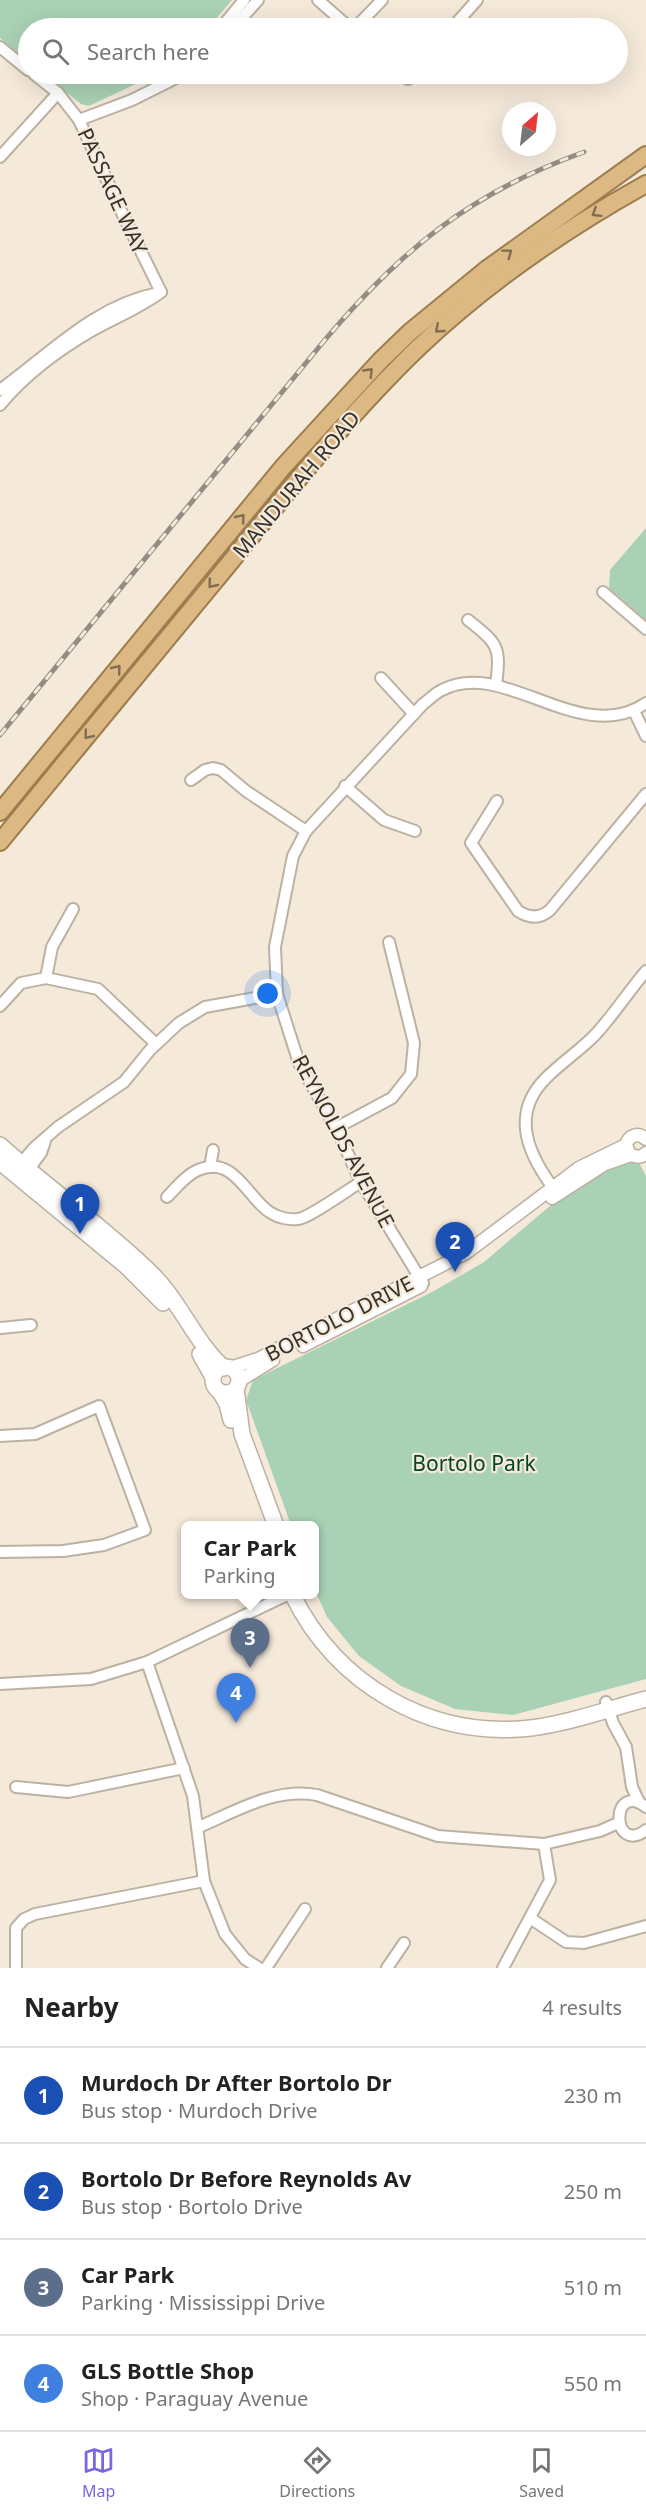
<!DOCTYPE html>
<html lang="en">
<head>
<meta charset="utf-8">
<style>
  :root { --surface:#fff; --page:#f6f6f6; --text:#222; --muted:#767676; --line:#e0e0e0; --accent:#7966e1 }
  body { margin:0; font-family:"Noto Sans",sans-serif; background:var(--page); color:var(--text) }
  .compass { position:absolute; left:502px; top:102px; width:54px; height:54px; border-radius:50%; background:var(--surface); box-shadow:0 6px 24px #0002; rotate:28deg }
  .you { position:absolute; left:268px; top:994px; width:21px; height:21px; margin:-15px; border:4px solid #fff; border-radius:50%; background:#1a73e8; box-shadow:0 0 0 9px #1a73e833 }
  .badge { display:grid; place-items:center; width:39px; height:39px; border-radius:50%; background:var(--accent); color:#fff; font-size:20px; font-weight:700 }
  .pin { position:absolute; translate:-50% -50px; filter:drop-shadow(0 2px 3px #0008) }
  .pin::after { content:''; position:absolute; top:32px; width:21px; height:18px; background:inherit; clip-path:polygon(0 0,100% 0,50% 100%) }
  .popup { position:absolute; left:181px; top:1521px; width:138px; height:78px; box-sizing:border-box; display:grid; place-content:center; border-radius:9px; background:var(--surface); filter:drop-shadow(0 2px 4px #0005); font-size:20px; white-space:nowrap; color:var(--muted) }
  .popup b { font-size:22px; color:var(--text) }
  .popup::after { content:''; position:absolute; left:50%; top:100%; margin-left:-12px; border:12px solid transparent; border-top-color:var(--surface) }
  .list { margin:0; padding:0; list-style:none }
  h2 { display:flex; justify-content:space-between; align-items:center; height:78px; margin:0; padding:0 24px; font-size:26px }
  h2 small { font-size:20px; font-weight:400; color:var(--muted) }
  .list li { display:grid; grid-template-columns:39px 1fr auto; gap:18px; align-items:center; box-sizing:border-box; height:96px; padding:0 24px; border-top:2px solid var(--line) }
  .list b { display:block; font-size:22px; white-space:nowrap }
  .list p { margin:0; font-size:20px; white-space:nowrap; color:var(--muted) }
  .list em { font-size:20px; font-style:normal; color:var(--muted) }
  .icon { flex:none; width:33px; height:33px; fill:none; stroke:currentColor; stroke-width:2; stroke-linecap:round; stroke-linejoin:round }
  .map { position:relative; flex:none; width:646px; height:1968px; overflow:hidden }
  .search { position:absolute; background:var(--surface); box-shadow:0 6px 24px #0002; left:18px; right:18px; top:18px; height:66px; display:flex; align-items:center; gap:15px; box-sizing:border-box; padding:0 21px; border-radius:33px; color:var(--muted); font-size:22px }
  .sheet { height:462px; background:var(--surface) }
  nav { display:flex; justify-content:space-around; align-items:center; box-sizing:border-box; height:84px; border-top:2px solid var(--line); background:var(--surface); font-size:16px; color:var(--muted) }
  nav a { display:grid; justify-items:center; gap:3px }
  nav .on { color:var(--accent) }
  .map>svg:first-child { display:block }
</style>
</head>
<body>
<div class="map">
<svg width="646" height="1968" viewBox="0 0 646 1968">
  <rect width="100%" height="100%" fill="#f5e9da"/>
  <g fill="#a9d1b5">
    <polygon points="0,0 232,0 208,28 28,28 28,62 0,38"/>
    <polygon points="43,74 157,74 89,106 81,104"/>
    <polygon points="646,528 646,620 609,588 610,570"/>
    <polygon points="635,1155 646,1176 646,1679 513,1715 455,1709 401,1686 359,1656 327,1617 315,1590 314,1526 291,1525 246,1400 253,1380 434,1291 484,1262 564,1194"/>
  </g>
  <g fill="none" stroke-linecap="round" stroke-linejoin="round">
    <defs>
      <g id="minor">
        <polyline points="318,0 350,28"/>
        <polyline points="221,28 244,0"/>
        <polyline points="233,28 258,0"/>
        <polyline points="355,28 382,0"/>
        <polyline points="452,28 477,0"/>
        <polyline points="0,47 28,70"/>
        <polyline points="34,74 58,93 79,120 123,215 161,292"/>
        <polyline points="401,74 408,79 413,74"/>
        <polyline points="79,120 132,100 184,74"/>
        <polyline points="0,157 58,93"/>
        <path d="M0,390C51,353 94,306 158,293"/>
        <path d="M0,405C25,375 60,349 93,330C116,317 140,308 161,292"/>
        <polyline points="603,592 646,629"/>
        <path d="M468,620C498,644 501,646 496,685"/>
        <polyline points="381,678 414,714"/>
        <polyline points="634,711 646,736"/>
        <polyline points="191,780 205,770 213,768 221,770 246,791 306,831"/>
        <polyline points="345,786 384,820 415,831"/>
        <path d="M497,801L471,843L518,911C529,918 540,919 550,910L646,794"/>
        <polyline points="46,978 52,947 73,909"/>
        <polyline points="0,1006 21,983 46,978 98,989 156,1044"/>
        <polyline points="336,1128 392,1098 411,1074 414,1043 389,942"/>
        <polyline points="210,1167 213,1150"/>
        <polyline points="17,1168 34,1148 58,1127 124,1082 150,1050 179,1023 205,1007 277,994"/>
        <polyline points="25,1174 41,1153 45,1141"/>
        <path d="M557,1193C530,1158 508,1116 546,1078C561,1063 579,1051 594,1036C613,1016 628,992 646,971"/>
        <path d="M167,1197C176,1188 186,1175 198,1170C235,1154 248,1200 271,1213C279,1218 290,1220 298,1219C309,1218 349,1189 361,1182"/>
        <path d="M423,1283L361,1182L336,1128L299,1063L277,994L275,947L293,856L306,831L423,704C429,700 435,693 442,690C503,657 581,748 646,703"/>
        <polyline points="0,1328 31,1325"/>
        <polyline points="0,1436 35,1434 99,1406 145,1530 104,1545 63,1551 0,1552"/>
        <polyline points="147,1662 193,1796 204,1881 225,1934 245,1959 259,1968"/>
        <polyline points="0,1684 91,1679 147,1662 289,1594"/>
        <polyline points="606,1702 613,1723 626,1747 632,1787 639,1802"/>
        <polyline points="16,1787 68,1792 184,1768"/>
        <path d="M646,1807C610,1780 611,1856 646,1830"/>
        <path d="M199,1827C236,1811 276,1787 317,1795L438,1836L544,1844L600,1831L618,1823"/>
        <polyline points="530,1918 566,1942 584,1943 646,1926"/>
        <polyline points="16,1968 16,1928 24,1919 35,1914 204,1881"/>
        <polyline points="266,1968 305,1909"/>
        <polyline points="387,1968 404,1943"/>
        <polyline points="503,1968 550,1880 544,1844"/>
      </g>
      <g id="tertiary">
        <path d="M646,1139C638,1132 629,1135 626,1145L629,1153C635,1158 641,1158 646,1153"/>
        <polyline points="552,1198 605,1164 631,1155"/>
        <polyline points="303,1346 421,1286"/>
        <polyline points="230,1368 258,1359 466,1253 579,1168 626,1145"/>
        <polyline points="239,1381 273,1360"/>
      </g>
      <g id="secondary">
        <path d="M0,1145C49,1189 104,1227 151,1273C180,1301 194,1341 224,1368"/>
        <polyline points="0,1162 126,1266 163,1303"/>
        <polyline points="200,1354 213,1377"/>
        <circle cx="226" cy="1380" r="13"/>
        <polyline points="236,1389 242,1434 276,1526"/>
        <polyline points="220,1392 227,1404 231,1420"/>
        <path d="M292,1594C337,1685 429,1739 531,1728C570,1723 608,1709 646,1699"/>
      </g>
      <g id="trunk">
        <polyline points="0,812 283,467 380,361 410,332 487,269 646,155"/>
        <path d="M0,842C71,755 142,669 214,582C280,502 344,419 419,347C487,283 565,229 646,184"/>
      </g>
    </defs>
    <use href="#minor" stroke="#bcb1a2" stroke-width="14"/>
    <use href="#tertiary" stroke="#bcb1a2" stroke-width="15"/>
    <use href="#secondary" stroke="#bcb1a2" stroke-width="18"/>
    <use href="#trunk" stroke="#9c7d4f" stroke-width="20"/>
    <use href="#minor" stroke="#fff" stroke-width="10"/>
    <use href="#tertiary" stroke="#fff" stroke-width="12"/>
    <use href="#secondary" stroke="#fff" stroke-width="15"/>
    <use href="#trunk" stroke="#dcb882" stroke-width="16"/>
    <defs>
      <path id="rail" d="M0,735L324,341C401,250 470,193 584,152"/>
    </defs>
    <use href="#rail" stroke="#958d83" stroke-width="5"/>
    <use href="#rail" stroke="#f5e9da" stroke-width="3" stroke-dasharray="9" stroke-linecap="butt"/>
  </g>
  <defs><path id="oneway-chevron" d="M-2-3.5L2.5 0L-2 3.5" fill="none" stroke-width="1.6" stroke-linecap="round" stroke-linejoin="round" transform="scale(1.5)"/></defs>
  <g stroke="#806e52">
    <use href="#oneway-chevron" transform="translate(596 213) rotate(148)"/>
    <use href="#oneway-chevron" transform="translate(508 253) rotate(-37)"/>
    <use href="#oneway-chevron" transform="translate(439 329) rotate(139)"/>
    <use href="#oneway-chevron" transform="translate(369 372) rotate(-46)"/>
    <use href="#oneway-chevron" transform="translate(241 518) rotate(-51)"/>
    <use href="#oneway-chevron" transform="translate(212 584) rotate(129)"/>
    <use href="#oneway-chevron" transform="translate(117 669) rotate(-51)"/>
    <use href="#oneway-chevron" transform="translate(88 735) rotate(129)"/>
  </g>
  <g text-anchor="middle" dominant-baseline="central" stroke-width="4.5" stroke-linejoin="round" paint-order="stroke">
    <g font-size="21" fill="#35312b" stroke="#f5e9da">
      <text transform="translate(113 191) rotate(65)">PASSAGE WAY</text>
      <text transform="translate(296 484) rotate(-50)">MANDURAH ROAD</text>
      <text transform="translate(344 1141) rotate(62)">REYNOLDS AVENUE</text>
      <text transform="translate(339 1318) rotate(-27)">BORTOLO DRIVE</text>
    </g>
    <g font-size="21" fill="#034424" stroke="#f5e9da">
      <text x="474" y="1463">Bortolo Park</text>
    </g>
  </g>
</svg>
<svg class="compass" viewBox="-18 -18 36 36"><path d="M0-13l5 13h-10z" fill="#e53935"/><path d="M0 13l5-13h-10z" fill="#767676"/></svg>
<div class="you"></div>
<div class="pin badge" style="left:80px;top:1234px;background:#1a4fb4">1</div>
<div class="pin badge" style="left:455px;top:1272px;background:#1a4fb4">2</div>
<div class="pin badge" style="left:250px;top:1668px;background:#5c6f8a">3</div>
<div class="popup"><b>Car Park</b>Parking</div>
<div class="pin badge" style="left:236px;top:1723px;background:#3f7fe0">4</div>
<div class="search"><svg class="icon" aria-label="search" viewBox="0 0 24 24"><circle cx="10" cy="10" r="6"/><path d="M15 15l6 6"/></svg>Search here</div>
</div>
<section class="sheet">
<h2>Nearby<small>4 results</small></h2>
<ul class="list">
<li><span class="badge" style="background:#1a4fb4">1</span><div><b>Murdoch Dr After Bortolo Dr</b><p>Bus stop · Murdoch Drive</p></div><em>230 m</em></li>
<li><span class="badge" style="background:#1a4fb4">2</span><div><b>Bortolo Dr Before Reynolds Av</b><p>Bus stop · Bortolo Drive</p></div><em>250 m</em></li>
<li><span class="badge" style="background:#5c6f8a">3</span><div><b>Car Park</b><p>Parking · Mississippi Drive</p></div><em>510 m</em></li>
<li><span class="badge" style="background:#3f7fe0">4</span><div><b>GLS Bottle Shop</b><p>Shop · Paraguay Avenue</p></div><em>550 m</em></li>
</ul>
</section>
<nav>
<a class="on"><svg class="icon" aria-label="map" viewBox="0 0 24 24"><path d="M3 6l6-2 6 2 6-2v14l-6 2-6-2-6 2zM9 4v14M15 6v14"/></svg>Map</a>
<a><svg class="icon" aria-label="directions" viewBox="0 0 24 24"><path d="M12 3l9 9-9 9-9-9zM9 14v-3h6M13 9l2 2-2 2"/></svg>Directions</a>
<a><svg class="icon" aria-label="saved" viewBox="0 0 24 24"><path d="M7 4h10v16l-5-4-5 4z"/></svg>Saved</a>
</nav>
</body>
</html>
